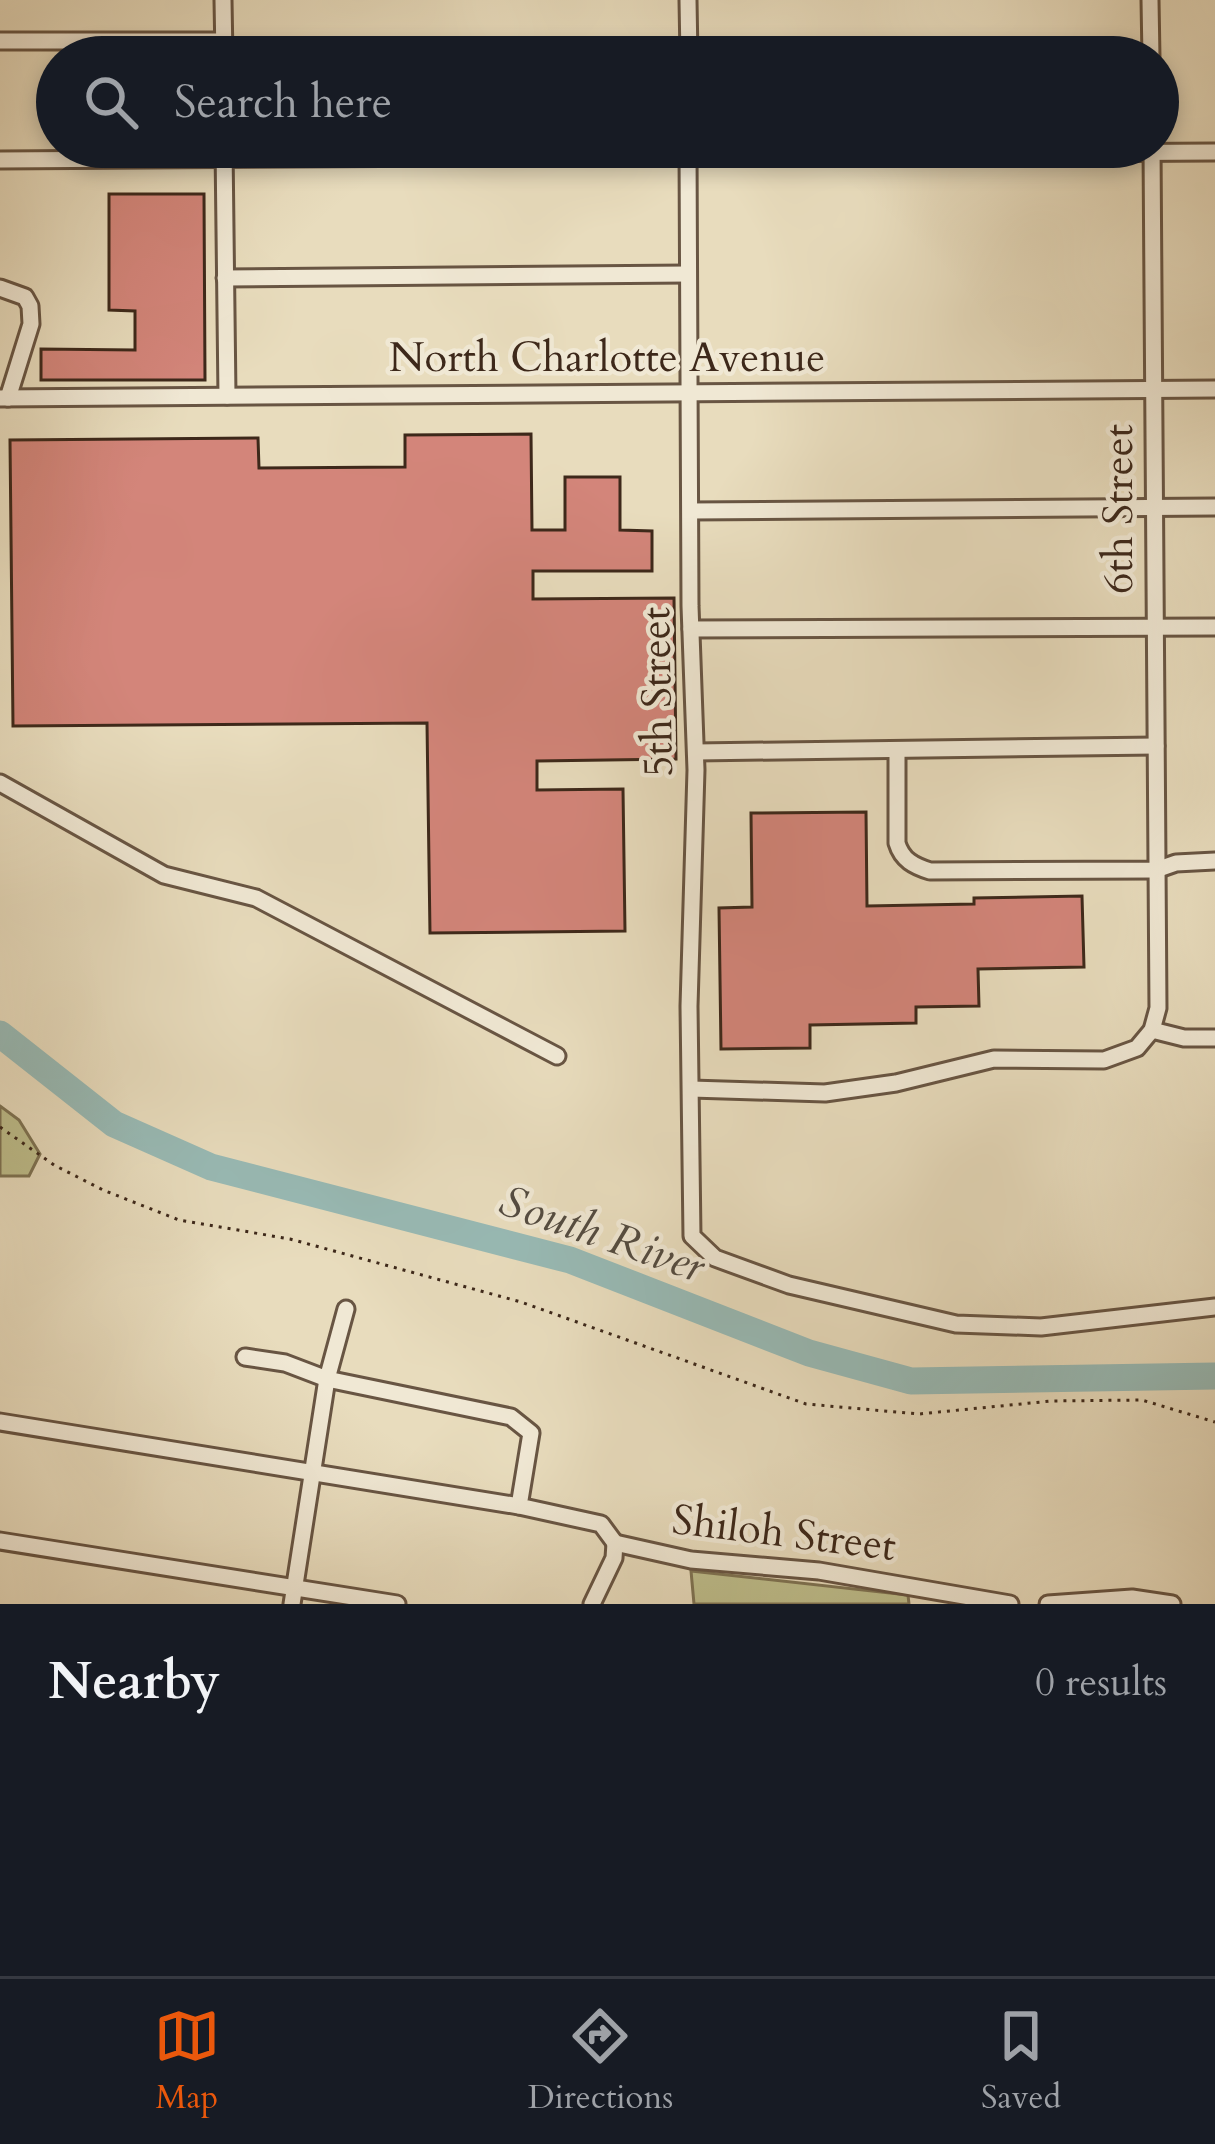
<!DOCTYPE html>
<html lang="en">
<head>
<meta charset="utf-8">
<style>
  :root { --surface:#171b24; --page:#20242c; --text:#f1f3f6; --muted:#9ea1a6; --line:#363941; --accent:#ea580c }
  body { margin:0; font-family:Cardo,serif; background:var(--page); color:var(--text) }
  .list { margin:0; padding:0; list-style:none }
  h2 { display:flex; justify-content:space-between; align-items:center; height:156px; margin:0; padding:0 48px; font-size:51px }
  h2 small { font-size:39px; font-weight:400; color:var(--muted) }
  .icon { flex:none; width:66px; height:66px; fill:none; stroke:currentColor; stroke-width:2; stroke-linecap:round; stroke-linejoin:round }
  .map { position:relative; flex:none; width:1215px; height:1604px; overflow:hidden }
  .search { position:absolute; background:var(--surface); box-shadow:0 6px 18px #0003; left:36px; right:36px; top:36px; height:132px; display:flex; align-items:center; gap:30px; box-sizing:border-box; padding:0 42px; border-radius:66px; color:var(--muted); font-size:45px }
  .sheet { height:372px; background:var(--surface) }
  nav { display:flex; justify-content:space-around; align-items:center; box-sizing:border-box; height:168px; border-top:3px solid var(--line); background:var(--surface); font-size:33px; color:var(--muted) }
  nav a { display:grid; justify-items:center; gap:6px }
  nav .on { color:var(--accent) }
  .map>svg:first-child { display:block }
</style>
</head>
<body>
<div class="map">
<svg width="1215" height="1604" viewBox="0 0 1215 1604">
  <rect width="100%" height="100%" fill="#e8dcbd"/>
  <filter id="stains"><feTurbulence type="fractalNoise" baseFrequency=".00167" numOctaves="4"/><feColorMatrix values="0 0 0 0 .2 0 0 0 0 .09 0 0 0 0 .02 0 0 0 .5 -.17"/></filter>
  <radialGradient id="worn" r=".72"><stop offset=".6" stop-color="#630" stop-opacity="0"/><stop offset="1" stop-color="#630" stop-opacity=".3"/></radialGradient>
  <g fill="#bebe8c" stroke="#7e7353" stroke-width="3">
    <polygon points="0,1106 19,1120 40,1154 29,1176 0,1176"/>
    <polygon points="691,1571 908,1595 909,1604 694,1604"/>
  </g>
  <g fill="none" stroke-linecap="round" stroke-linejoin="round">
    <polyline stroke="#98bab5" stroke-width="27" points="0,1034 114,1124 211,1167 570,1260 809,1353 911,1381 1215,1376"/>
  </g>
  <g fill="#d3857a" stroke="#3d281a" stroke-width="3">
    <polygon points="109,194 204,194 205,380 41,380 41,349 135,350 135,311 109,310"/>
    <polygon points="531,434 532,530 565,530 565,477 620,477 620,530 652,531 652,571 533,571 533,599 674,598 676,759 537,761 537,790 623,789 625,931 430,933 427,723 13,726 10,440 258,438 259,468 405,467 405,435"/>
    <polygon points="866,812 867,906 974,904 974,898 1082,896 1084,967 978,969 979,1006 916,1007 916,1023 810,1025 810,1048 721,1049 719,908 752,907 751,813"/>
  </g>
  <g fill="none" stroke-linecap="round" stroke-linejoin="round">
    <defs>
      <g id="minor">
        <polyline points="223,0 224,57"/>
        <polyline points="688,0 689,57"/>
        <polyline points="1150,0 1151,57"/>
        <polyline points="0,41 224,41"/>
        <polyline points="224,147 227,396"/>
        <polyline points="688,147 690,606 696,770 689,1006 692,1236 715,1258 789,1285 956,1324 1041,1327 1215,1307"/>
        <polyline points="0,160 1215,152"/>
        <polyline points="225,278 688,274"/>
        <polyline points="0,288 25,297 30,306 31,324 8,398"/>
        <polyline points="0,398 1215,389"/>
        <polyline points="691,511 1215,507"/>
        <polyline points="691,629 1215,627"/>
        <path d="M897,751V843C902,860 914,866 930,871L1156,870L1176,863L1215,861"/>
        <polyline points="696,752 1156,746"/>
        <polyline points="0,783 164,875 256,898 557,1056"/>
        <polyline points="1152,1030 1184,1038 1215,1038"/>
        <polyline points="691,1089 825,1093 896,1083 994,1059 1104,1060 1137,1048 1152,1030 1158,1008 1152,147"/>
        <polyline points="245,1357 285,1363 327,1379 511,1417 531,1433 519,1506 601,1524 615,1543"/>
        <polyline points="0,1422 519,1506"/>
        <polyline points="0,1541 397,1604"/>
        <polyline points="615,1543 691,1560 819,1571 1010,1604"/>
        <polyline points="292,1604 327,1379 346,1309"/>
        <polyline points="592,1604 614,1558 615,1543"/>
        <polyline points="1048,1604 1132,1598 1172,1604"/>
      </g>
    </defs>
    <use href="#minor" stroke="#685543" stroke-width="21"/>
    <polyline stroke="#3d281a" stroke-width="3" stroke-dasharray="3 6" stroke-linecap="butt" points="0,1127 54,1165 103,1190 179,1220 290,1239 521,1302 806,1404 919,1414 1051,1401 1142,1400 1215,1422"/>
    <use href="#minor" stroke="#f0e8d4" stroke-width="15"/>
  </g>
  <g text-anchor="middle" dominant-baseline="central" stroke-width="9" stroke-linejoin="round" paint-order="stroke">
    <g font-size="42" fill="#3d281a" stroke="#f0e8d4">
      <text x="607" y="357">North Charlotte Avenue</text>
      <text transform="translate(1118 509) rotate(-90)">6th Street</text>
      <text transform="translate(657 692) rotate(-91)">5th Street</text>
      <text transform="translate(784 1533) rotate(7)">Shiloh Street</text>
    </g>
    <g font-size="45" font-style="italic" fill="#544c41" stroke="#f0e8d4">
      <text transform="translate(602 1234) rotate(19)">South River</text>
    </g>
  </g>
  <rect width="100%" height="100%" filter="url(#stains)"/>
  <rect width="100%" height="100%" fill="url(#worn)"/>
</svg>
<div class="search"><svg class="icon" aria-label="search" viewBox="0 0 24 24"><circle cx="10" cy="10" r="6"/><path d="M15 15l6 6"/></svg>Search here</div>
</div>
<section class="sheet">
<h2>Nearby<small>0 results</small></h2>
<ul class="list">
</ul>
</section>
<nav>
<a class="on"><svg class="icon" aria-label="map" viewBox="0 0 24 24"><path d="M3 6l6-2 6 2 6-2v14l-6 2-6-2-6 2zM9 4v14M15 6v14"/></svg>Map</a>
<a><svg class="icon" aria-label="directions" viewBox="0 0 24 24"><path d="M12 3l9 9-9 9-9-9zM9 14v-3h6M13 9l2 2-2 2"/></svg>Directions</a>
<a><svg class="icon" aria-label="saved" viewBox="0 0 24 24"><path d="M7 4h10v16l-5-4-5 4z"/></svg>Saved</a>
</nav>
</body>
</html>
